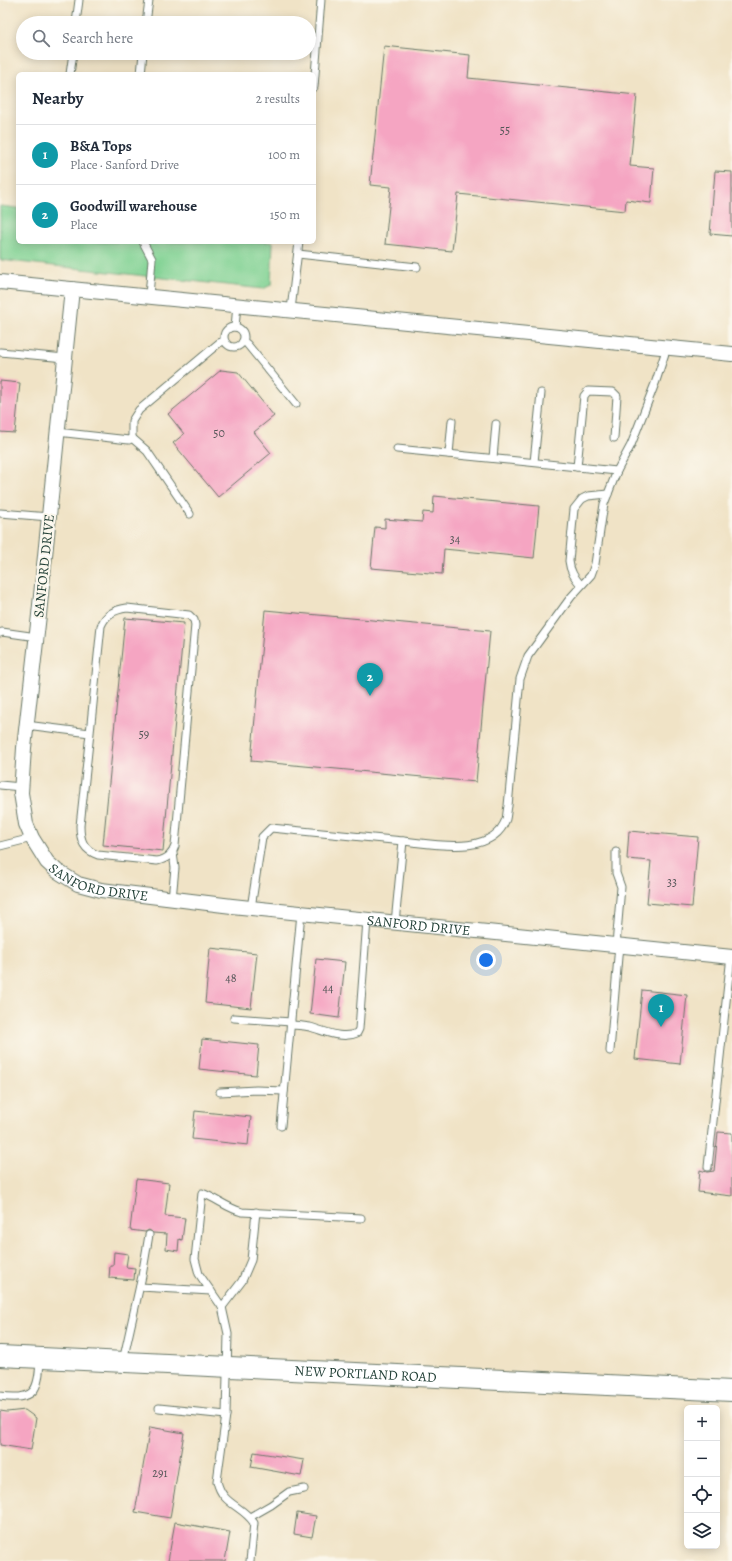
<!DOCTYPE html>
<html lang="en">
<head>
<meta charset="utf-8">
<style>
  :root { --surface:#fff; --page:#f6f6f7; --text:#1f2937; --muted:#747a83; --line:#e0e1e3; --accent:#7c3aed }
  body { margin:0; font-family:Alegreya,serif; background:var(--page); color:var(--text) }
  .controls { position:absolute; right:12px; bottom:12px; display:grid; overflow:hidden; border-radius:6px; box-shadow:0 2px 10px #0003 }
  .controls button { width:36px; height:36px; display:grid; place-items:center; padding:0; border:0; border-bottom:1px solid var(--line); background:var(--surface); color:var(--text); font:20px sans-serif }
  .you { position:absolute; left:486px; top:960px; width:14px; height:14px; margin:-10px; border:3px solid #fff; border-radius:50%; background:#1a73e8; box-shadow:0 0 0 6px #1a73e833 }
  .badge { display:grid; place-items:center; width:26px; height:26px; border-radius:50%; background:var(--accent); color:#fff; font-size:13px; font-weight:700 }
  .pin { position:absolute; translate:-50% -33px; filter:drop-shadow(0 1px 2px #0008) }
  .pin::after { content:''; position:absolute; top:21px; width:14px; height:12px; background:inherit; clip-path:polygon(0 0,100% 0,50% 100%) }
  .list { margin:0; padding:0; list-style:none }
  h2 { display:flex; justify-content:space-between; align-items:center; height:52px; margin:0; padding:0 16px; font-size:17px }
  h2 small { font-size:13px; font-weight:400; color:var(--muted) }
  .list li { display:grid; grid-template-columns:26px 1fr auto; gap:12px; align-items:center; box-sizing:border-box; height:60px; padding:0 16px; border-top:1px solid var(--line) }
  .list b { display:block; font-size:15px; white-space:nowrap }
  .list p { margin:0; font-size:13px; white-space:nowrap; color:var(--muted) }
  .list em { font-size:13px; font-style:normal; color:var(--muted) }
  .icon { flex:none; width:22px; height:22px; fill:none; stroke:currentColor; stroke-width:2; stroke-linecap:round; stroke-linejoin:round }
  .map { position:relative; flex:none; width:732px; height:1561px; overflow:hidden }
  .search { position:absolute; background:var(--surface); box-shadow:0 2px 10px #0003; left:16px; top:16px; width:300px; height:44px; display:flex; align-items:center; gap:10px; box-sizing:border-box; padding:0 14px; border-radius:22px; color:var(--muted); font-size:15px }
  .panel { position:absolute; background:var(--surface); box-shadow:0 2px 10px #0003; left:16px; top:72px; width:300px; height:172px; border-radius:6px }
  .map>svg:first-child { display:block }
</style>
</head>
<body>
<div class="map">
<svg width="732" height="1561" viewBox="0 0 732 1561">
  <rect width="100%" height="100%" fill="#fbf7ec"/>
  <filter id="ink" filterUnits="userSpaceOnUse"><feTurbulence type="fractalNoise" baseFrequency=".025" numOctaves="2"/><feDisplacementMap in="SourceGraphic" scale="8" xChannelSelector="R" yChannelSelector="G"/><feConvolveMatrix kernelMatrix="1 2 1 2 8 2 1 2 1" color-interpolation-filters="sRGB"/></filter>
  <filter id="wash" filterUnits="userSpaceOnUse"><feTurbulence type="fractalNoise" baseFrequency=".012" numOctaves="4" result="noise"/><feDisplacementMap in="SourceGraphic" scale="16" xChannelSelector="R" yChannelSelector="G"/><feGaussianBlur stdDeviation="0.9" result="paint"/><feColorMatrix in="noise" values="0 0 0 0 0 0 0 0 0 0 0 0 0 0 0 0 0 1.4 0 .05"/><feComposite in="paint" operator="in"/></filter>
  <g filter="url(#wash)">
    <rect width="100%" height="100%" fill="#f0e3c6"/>
    <polygon fill="#7fd192" stroke="#4f8763" points="0,206 18,208 18,242 272,242 273,243 271,285 263,289 0,260"/>
    <g id="blocks">
      <g fill="#f5a5c2">
        <polygon points="384,46 470,55 468,78 637,95 630,166 654,168 651,203 626,200 625,211 458,194 452,251 385,244 391,187 370,185"/>
        <polygon points="715,171 732,172 732,236 710,234"/>
        <polygon points="221,370 238,372 274,416 254,432 271,453 218,497 173,443 184,434 168,414"/>
        <polygon points="0,381 20,383 15,433 0,432"/>
        <polygon points="434,496 539,506 534,558 444,549 442,574 371,568 375,527 385,528 385,519 422,522 423,512 433,513"/>
        <polygon points="265,610 490,631 476,782 251,761"/>
        <polygon points="125,618 184,623 163,851 103,845"/>
        <polygon points="629,831 698,837 692,907 647,903 651,861 627,859"/>
        <polygon points="210,948 257,953 251,1008 205,1003"/>
        <polygon points="316,959 345,962 339,1018 310,1014"/>
        <polygon points="642,990 687,995 680,1064 635,1059"/>
        <polygon points="202,1039 259,1045 256,1075 199,1069"/>
        <polygon points="195,1111 251,1117 248,1145 192,1139"/>
        <polygon points="718,1132 732,1133 732,1196 698,1192 700,1170 707,1172 714,1171"/>
        <polygon points="136,1179 169,1183 165,1216 185,1218 182,1240 179,1239 178,1251 166,1249 167,1234 153,1233 149,1230 145,1232 130,1230"/>
        <polygon points="114,1252 128,1254 126,1267 135,1268 134,1280 109,1278 110,1266 113,1266"/>
        <polygon points="25,1410 36,1418 31,1450 0,1445 0,1411 7,1412"/>
        <polygon points="150,1427 184,1433 170,1518 135,1512"/>
        <polygon points="254,1452 304,1460 301,1476 251,1467"/>
        <polygon points="297,1513 316,1516 312,1537 294,1534"/>
        <polygon points="175,1522 230,1532 225,1561 168,1561"/>
      </g>
    </g>
  </g>
  <g filter="url(#ink)">
    <use href="#blocks" fill-opacity="0" stroke="#687767" stroke-width="1"/>
    <g fill="none" stroke-linecap="round" stroke-linejoin="round">
      <defs>
        <g id="lane">
          <polyline points="76,23 79,0"/>
          <polyline points="146,23 149,0"/>
          <polyline points="70,74 73,53"/>
          <polyline points="141,74 143,53"/>
          <polyline points="314,87 321,0"/>
          <polyline points="143,242 152,259 149,296"/>
          <polyline points="298,254 417,267"/>
          <polyline points="291,310 299,242"/>
          <polyline points="235,327 237,305"/>
          <circle cx="234" cy="337" r="10"/>
          <polyline points="243,341 247,344 296,404"/>
          <polyline points="0,352 65,358"/>
          <polyline points="57,432 129,440 132,438 132,421 139,410 219,343 224,341"/>
          <polyline points="132,438 147,451 190,514"/>
          <polyline points="397,449 617,471"/>
          <polyline points="449,454 452,421"/>
          <polyline points="493,458 496,424"/>
          <polyline points="534,462 541,393"/>
          <polyline points="577,467 584,396 588,391 613,392 617,396 614,438"/>
          <polyline points="0,513 49,517"/>
          <path d="M581,585C574,577 570,571 569,561L574,509L582,499L588,496L608,494"/>
          <polyline points="0,633 2,632 37,637"/>
          <path d="M26,725L90,733L101,626C106,614 114,610 127,608L189,615L194,620L195,625L175,846C172,855 167,859 157,861L98,855C84,850 80,841 80,826L90,733"/>
          <polyline points="0,785 21,787"/>
          <path d="M403,841C434,844 493,857 506,819C507,815 507,810 508,806L520,679L528,656L571,597L591,575L595,564L604,504L617,471L631,445L656,381L667,347"/>
          <polyline points="0,846 32,838"/>
          <polyline points="172,899 175,868 173,853"/>
          <polyline points="251,908 262,837 271,828 403,841 395,923"/>
          <polyline points="616,945 621,887 616,873 616,852"/>
          <polyline points="234,1018 291,1022"/>
          <path d="M291,1025C297,1025 304,1026 310,1027C325,1031 342,1040 357,1033L359,1029L367,920"/>
          <polyline points="610,1051 619,945"/>
          <polyline points="220,1092 256,1090 284,1091"/>
          <polyline points="281,1126 301,913"/>
          <polyline points="708,1167 731,956"/>
          <polyline points="140,1287 211,1291"/>
          <polyline points="222,1307 242,1281 251,1260 256,1212"/>
          <polyline points="123,1361 142,1276 149,1235"/>
          <path d="M0,1396C35,1401 39,1391 40,1358"/>
          <polyline points="159,1408 226,1415"/>
          <polyline points="250,1517 271,1505 289,1492 304,1489"/>
          <path d="M250,1561L254,1523C242,1505 222,1505 217,1481L226,1415L228,1334L222,1307L199,1274L195,1259L202,1193C216,1198 227,1208 242,1212L361,1218"/>
        </g>
        <g id="street">
          <polyline points="0,282 732,354"/>
          <path id="s1" d="M72,289L39,615L24,748L21,793L26,824L32,838L47,862L57,871L78,884L101,890L232,906L732,957"/>
        </g>
        <g id="secondary">
          <path id="s2" d="M0,1356L732,1391"/>
        </g>
      </defs>
      <use href="#lane" stroke="#687767" stroke-width="9"/>
      <use href="#street" stroke="#687767" stroke-width="16"/>
      <use href="#secondary" stroke="#687767" stroke-width="22"/>
      <use href="#lane" stroke="#fff" stroke-width="7"/>
      <use href="#street" stroke="#fff" stroke-width="14"/>
      <use href="#secondary" stroke="#fff" stroke-width="20"/>
    </g>
  </g>
  <g text-anchor="middle" dominant-baseline="central" stroke-width="4" stroke-linejoin="round" paint-order="stroke">
    <g font-size="12" fill="#545758">
      <text x="505" y="130">55</text>
      <text x="219" y="433">50</text>
      <text x="455" y="539">34</text>
      <text x="144" y="734">59</text>
      <text x="672" y="882">33</text>
      <text x="231" y="978">48</text>
      <text x="328" y="988">44</text>
      <text x="160" y="1473">291</text>
    </g>
    <g font-size="14" fill="#1f3d34" stroke="#fbf7ec">
      <text transform="translate(44 566) rotate(-84)">SANFORD DRIVE</text>
      <text stroke="none"><textPath href="#s1" startOffset="639">SANFORD DRIVE</textPath></text>
      <text stroke="none"><textPath href="#s1" startOffset="963">SANFORD DRIVE</textPath></text>
      <text stroke="none"><textPath href="#s2" startOffset="366">NEW PORTLAND ROAD</textPath></text>
    </g>
  </g>
</svg>
<div class="controls">
<button>+</button>
<button>−</button>
<button><svg class="icon" aria-label="locate" viewBox="0 0 24 24"><circle cx="12" cy="12" r="6"/><path d="M12 2v4M12 18v4M2 12h4M18 12h4"/></svg></button>
<button><svg class="icon" aria-label="layers" viewBox="0 0 24 24"><path d="M12 4l9 5-9 5-9-5zM3 14l9 5 9-5"/></svg></button>
</div>
<div class="you"></div>
<div class="pin badge" style="left:661px;top:1027px;background:#0f9aa8">1</div>
<div class="pin badge" style="left:370px;top:696px;background:#0f9aa8">2</div>
<div class="search"><svg class="icon" aria-label="search" viewBox="0 0 24 24"><circle cx="10" cy="10" r="6"/><path d="M15 15l6 6"/></svg>Search here</div>
<section class="panel">
<h2>Nearby<small>2 results</small></h2>
<ul class="list">
<li><span class="badge" style="background:#0f9aa8">1</span><div><b>B&amp;A Tops</b><p>Place · Sanford Drive</p></div><em>100 m</em></li>
<li><span class="badge" style="background:#0f9aa8">2</span><div><b>Goodwill warehouse</b><p>Place</p></div><em>150 m</em></li>
</ul>
</section>
</div>
</body>
</html>
